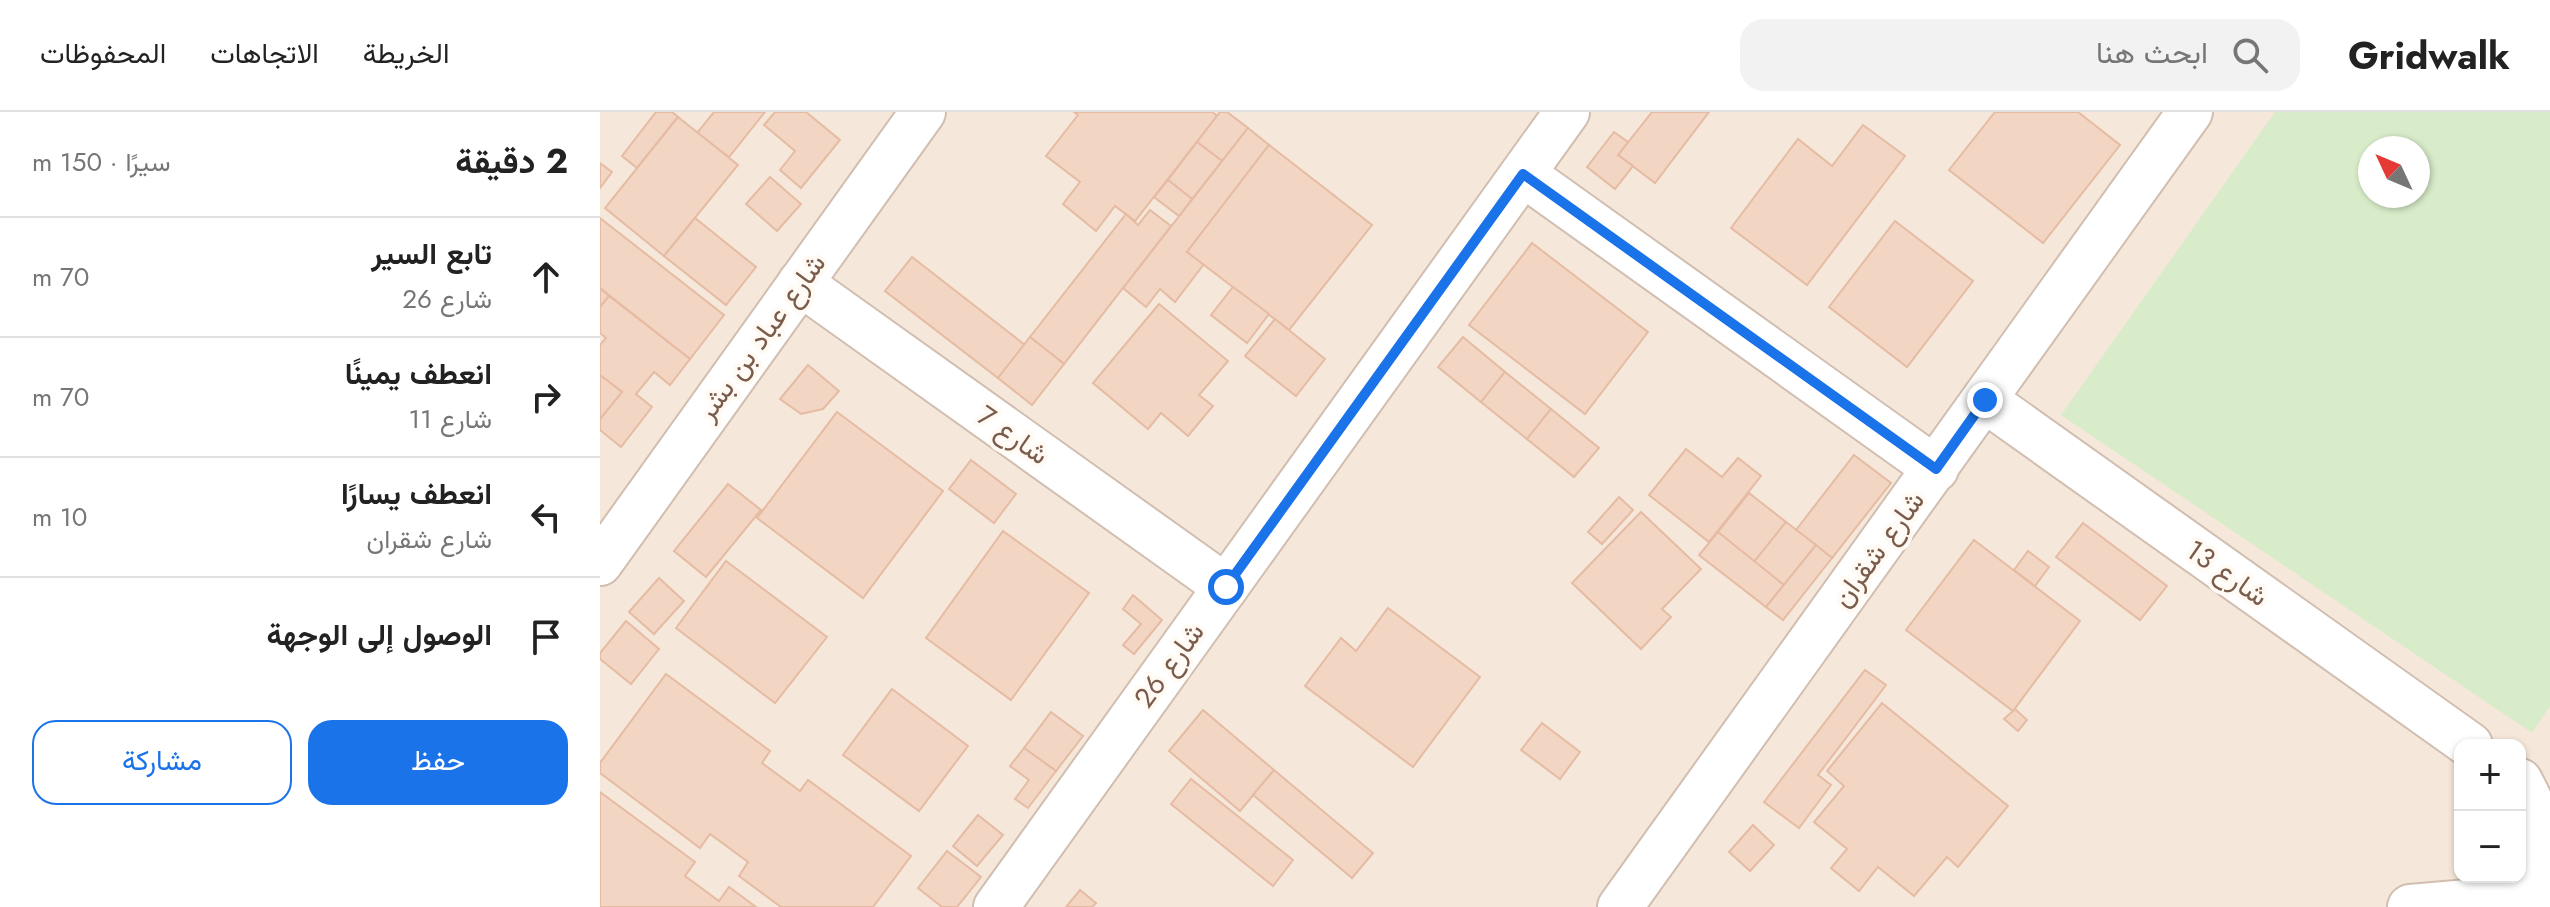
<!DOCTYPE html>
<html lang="ar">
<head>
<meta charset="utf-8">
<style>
  :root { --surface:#fff; --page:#f2f2f2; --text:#222; --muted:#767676; --line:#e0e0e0; --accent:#1a73e8 }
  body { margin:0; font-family:Jost,Vazirmatn,sans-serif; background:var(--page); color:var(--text); direction:rtl }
  .controls { position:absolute; right:24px; bottom:24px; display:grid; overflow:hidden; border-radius:16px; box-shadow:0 2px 6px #0004 }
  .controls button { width:72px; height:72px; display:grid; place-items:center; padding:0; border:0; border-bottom:2px solid var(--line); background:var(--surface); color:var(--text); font:40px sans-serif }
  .compass { position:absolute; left:1758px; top:24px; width:72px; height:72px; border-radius:50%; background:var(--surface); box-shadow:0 2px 6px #0004; rotate:314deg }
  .stop { position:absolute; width:24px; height:24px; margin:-18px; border:6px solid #1a73e8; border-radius:50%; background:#fff }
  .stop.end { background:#1a73e8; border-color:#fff; box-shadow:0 2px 8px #0008 }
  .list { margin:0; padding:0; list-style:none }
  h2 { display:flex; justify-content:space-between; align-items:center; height:104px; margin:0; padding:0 32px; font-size:34px }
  h2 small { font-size:26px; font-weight:400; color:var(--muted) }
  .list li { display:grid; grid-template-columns:52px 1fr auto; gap:24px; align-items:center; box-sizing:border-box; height:120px; padding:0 32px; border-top:2px solid var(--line) }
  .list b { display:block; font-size:30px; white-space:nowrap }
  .list p { margin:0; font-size:26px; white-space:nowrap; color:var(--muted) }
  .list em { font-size:26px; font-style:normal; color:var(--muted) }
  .actions { display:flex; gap:16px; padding:24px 32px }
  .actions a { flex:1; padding:18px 0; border:2px solid var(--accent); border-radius:24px; text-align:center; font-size:28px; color:var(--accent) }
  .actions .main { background:var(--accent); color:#fff }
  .icon { flex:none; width:44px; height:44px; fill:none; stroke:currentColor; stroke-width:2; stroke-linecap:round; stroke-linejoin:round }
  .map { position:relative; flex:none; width:1950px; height:795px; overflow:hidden; direction:ltr }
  header { display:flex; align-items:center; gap:48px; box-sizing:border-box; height:112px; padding:0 40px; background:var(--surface); border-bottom:2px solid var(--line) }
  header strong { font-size:38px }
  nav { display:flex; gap:44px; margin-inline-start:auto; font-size:28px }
  .search { width:560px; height:72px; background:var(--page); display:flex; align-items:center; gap:20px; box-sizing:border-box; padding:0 28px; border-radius:24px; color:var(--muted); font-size:30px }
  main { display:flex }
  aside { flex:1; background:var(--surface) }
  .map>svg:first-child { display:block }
</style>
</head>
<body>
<header>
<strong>Gridwalk</strong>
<div class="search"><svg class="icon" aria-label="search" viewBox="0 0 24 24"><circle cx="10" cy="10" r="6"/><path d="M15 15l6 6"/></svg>ابحث هنا</div>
<nav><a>الخريطة</a><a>الاتجاهات</a><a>المحفوظات</a></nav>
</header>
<main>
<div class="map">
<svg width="1950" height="795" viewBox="0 0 1950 795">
  <rect width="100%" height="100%" fill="#fdf6ec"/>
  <path fill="#f5e8da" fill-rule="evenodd" d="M0,0H1950V795H0ZM1770,36H1818V84H1770ZM1860,633H1920V765H1860Z"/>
  <path fill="#d8ecc9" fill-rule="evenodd" d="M1675,0H1950V594L1932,621L1461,303ZM1770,36H1818V84H1770Z"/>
  <g fill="#f3d5c3" stroke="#e6bba3" stroke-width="2">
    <polygon points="56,0 72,0 78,5 37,56 22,44"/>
    <polygon points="114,0 165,0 129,45 97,21"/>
    <polygon points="175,0 206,0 240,28 201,76 180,58 195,39 164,13"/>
    <polygon points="474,0 612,0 617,4 535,109 515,94 496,119 463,92 480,70 446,44 478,3"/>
    <polygon points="620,0 627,0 648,16 622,49 597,30"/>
    <polygon points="1052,0 1109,0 1055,71 1018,43"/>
    <polygon points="1395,0 1478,0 1520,33 1443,131 1349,58"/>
    <polygon points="78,5 138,53 64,144 5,96"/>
    <polygon points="1263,13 1305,44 1207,173 1131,116 1198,27 1232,54"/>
    <polygon points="648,16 669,33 587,140 604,152 575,190 560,177 546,195 523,176"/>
    <polygon points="1014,20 1028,30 1018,43 1033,54 1015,77 987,55"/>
    <polygon points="597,30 622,49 592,87 568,68"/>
    <polygon points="669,33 772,113 689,218 587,140"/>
    <polygon points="0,51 12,60 0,76"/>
    <polygon points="170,65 201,92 177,119 146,92"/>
    <polygon points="568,68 592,87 579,104 554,85"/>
    <polygon points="550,98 571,114 464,252 430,225 526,102 538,113"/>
    <polygon points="0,106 124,203 90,247 0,176"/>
    <polygon points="95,106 156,155 126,193 64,144"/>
    <polygon points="1295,109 1373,169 1307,255 1229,195"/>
    <polygon points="932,131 1048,220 985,302 869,213"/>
    <polygon points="312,145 425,233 398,266 285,179"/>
    <polygon points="633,175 669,202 647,231 611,203"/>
    <polygon points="0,176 9,184 0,195"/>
    <polygon points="9,184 90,247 70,273 54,260 36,282 52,295 21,335 0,318 0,307 22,280 0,263 0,233 6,226 0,221 0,195"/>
    <polygon points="559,192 628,249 599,283 613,294 588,324 561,301 548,317 493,271"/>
    <polygon points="675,207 725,247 696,284 645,244"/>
    <polygon points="430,225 464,252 432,293 398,266"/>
    <polygon points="863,225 905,260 881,290 838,255"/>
    <polygon points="208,253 239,279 223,297 201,302 180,287"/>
    <polygon points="905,260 951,297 927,327 881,290"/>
    <polygon points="0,263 22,280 0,307"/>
    <polygon points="951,297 999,336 974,365 927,327"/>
    <polygon points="237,300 343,379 263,486 157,406"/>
    <polygon points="1086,337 1122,365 1138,346 1161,364 1109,430 1049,383"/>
    <polygon points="1254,343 1291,371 1232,446 1196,418"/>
    <polygon points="371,348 416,382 394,411 349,377"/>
    <polygon points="128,372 161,398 106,465 74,439"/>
    <polygon points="1149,381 1186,410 1154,450 1118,420"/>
    <polygon points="1019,385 1033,398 1002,432 988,420"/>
    <polygon points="1041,400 1101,457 1062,497 1071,505 1041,537 972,471"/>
    <polygon points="1186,410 1216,433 1184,473 1154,450"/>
    <polygon points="1483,411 1567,474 1540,508 1456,445"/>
    <polygon points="403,419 489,481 411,588 326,526"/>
    <polygon points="1118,420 1184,473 1166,495 1099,443"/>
    <polygon points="1374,428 1480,509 1413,599 1306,518"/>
    <polygon points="1216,433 1232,446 1183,508 1166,495"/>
    <polygon points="1428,439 1449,455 1435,474 1414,458"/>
    <polygon points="126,449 227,525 175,591 76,516"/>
    <polygon points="59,466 84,489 54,522 29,500"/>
    <polygon points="533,483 562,508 534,542 523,533 541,512 523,497"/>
    <polygon points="788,496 880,565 813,655 705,574 741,526 756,539"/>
    <polygon points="26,509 59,537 31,572 0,547 0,541"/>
    <polygon points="1265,558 1286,573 1218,663 1231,673 1199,716 1164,690"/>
    <polygon points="66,562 170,639 162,651 200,679 208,668 311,744 273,795 181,795 139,764 148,750 110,722 100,736 0,661 0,651"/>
    <polygon points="292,577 368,634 319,699 243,643"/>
    <polygon points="1282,591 1408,694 1358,755 1347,745 1314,784 1278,755 1259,779 1231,756 1247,737 1214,710 1244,674 1227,659"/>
    <polygon points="1415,597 1427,608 1418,619 1404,607"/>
    <polygon points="603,598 674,658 640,699 569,639"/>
    <polygon points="451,600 483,624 456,659 424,636"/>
    <polygon points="942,611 980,640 960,667 921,638"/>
    <polygon points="424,636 456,659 428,696 415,687 429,668 410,654"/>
    <polygon points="674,658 773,741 752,766 653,683"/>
    <polygon points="591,667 693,748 673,774 571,692"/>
    <polygon points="0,680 95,750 85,764 119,789 129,775 156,795 0,795"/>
    <polygon points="378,703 403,723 377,754 353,734"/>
    <polygon points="1153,713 1174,733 1150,759 1129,740"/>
    <polygon points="347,739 381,765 357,795 342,795 318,776"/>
    <polygon points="480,778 496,791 492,795 466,795"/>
  </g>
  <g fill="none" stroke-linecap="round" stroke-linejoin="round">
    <defs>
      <g id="minor">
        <polyline points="923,62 1336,357"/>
        <polyline points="200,171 626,475"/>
        <polyline points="1385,288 1870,633"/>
        <polyline points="0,451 323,0"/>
        <path d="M1916,786C1950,731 1950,727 1920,669"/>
        <polyline points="396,795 967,0"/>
        <polyline points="1020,795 1590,0"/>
        <polyline points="1810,795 1950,783"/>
      </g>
    </defs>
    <use href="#minor" stroke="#d1beb0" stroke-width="48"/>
    <use href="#minor" stroke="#fff" stroke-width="44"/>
  </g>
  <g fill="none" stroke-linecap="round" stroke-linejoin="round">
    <polyline stroke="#1a73e8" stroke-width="10" points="626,475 923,62 1336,357 1385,288"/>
  </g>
  <g text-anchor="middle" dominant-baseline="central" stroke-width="8" stroke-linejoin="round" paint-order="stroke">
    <g font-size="28" fill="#7a5c4d" stroke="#fffaf3">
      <text transform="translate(161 225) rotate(-54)">شارع عباد بن بشر</text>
      <text transform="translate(413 323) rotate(35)">شارع 7</text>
      <text transform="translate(1278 437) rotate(-54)">شارع شقران</text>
      <text transform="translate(1627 461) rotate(35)">شارع 13</text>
      <text transform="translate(569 553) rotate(-54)">شارع 26</text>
    </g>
  </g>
</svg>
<div class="controls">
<button>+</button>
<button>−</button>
</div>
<svg class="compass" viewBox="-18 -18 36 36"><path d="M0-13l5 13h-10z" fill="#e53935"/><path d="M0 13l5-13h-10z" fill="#767676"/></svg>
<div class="stop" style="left:626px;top:475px"></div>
<div class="stop end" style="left:1385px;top:288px"></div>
</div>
<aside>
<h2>2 دقيقة<small>سيرًا · 150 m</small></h2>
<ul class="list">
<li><svg class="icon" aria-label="ahead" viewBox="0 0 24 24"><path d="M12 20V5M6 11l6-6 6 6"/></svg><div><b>تابع السير</b><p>شارع 26</p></div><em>70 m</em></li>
<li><svg class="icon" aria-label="right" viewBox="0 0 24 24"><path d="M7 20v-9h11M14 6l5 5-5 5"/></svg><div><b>انعطف يمينًا</b><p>شارع 11</p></div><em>70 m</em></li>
<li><svg class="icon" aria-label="left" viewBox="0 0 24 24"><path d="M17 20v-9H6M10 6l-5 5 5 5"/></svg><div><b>انعطف يسارًا</b><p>شارع شقران</p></div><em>10 m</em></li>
<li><svg class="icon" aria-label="arrive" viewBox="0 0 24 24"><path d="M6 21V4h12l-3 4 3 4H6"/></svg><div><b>الوصول إلى الوجهة</b></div></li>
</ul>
<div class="actions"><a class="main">حفظ</a><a>مشاركة</a></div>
</aside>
</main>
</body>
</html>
